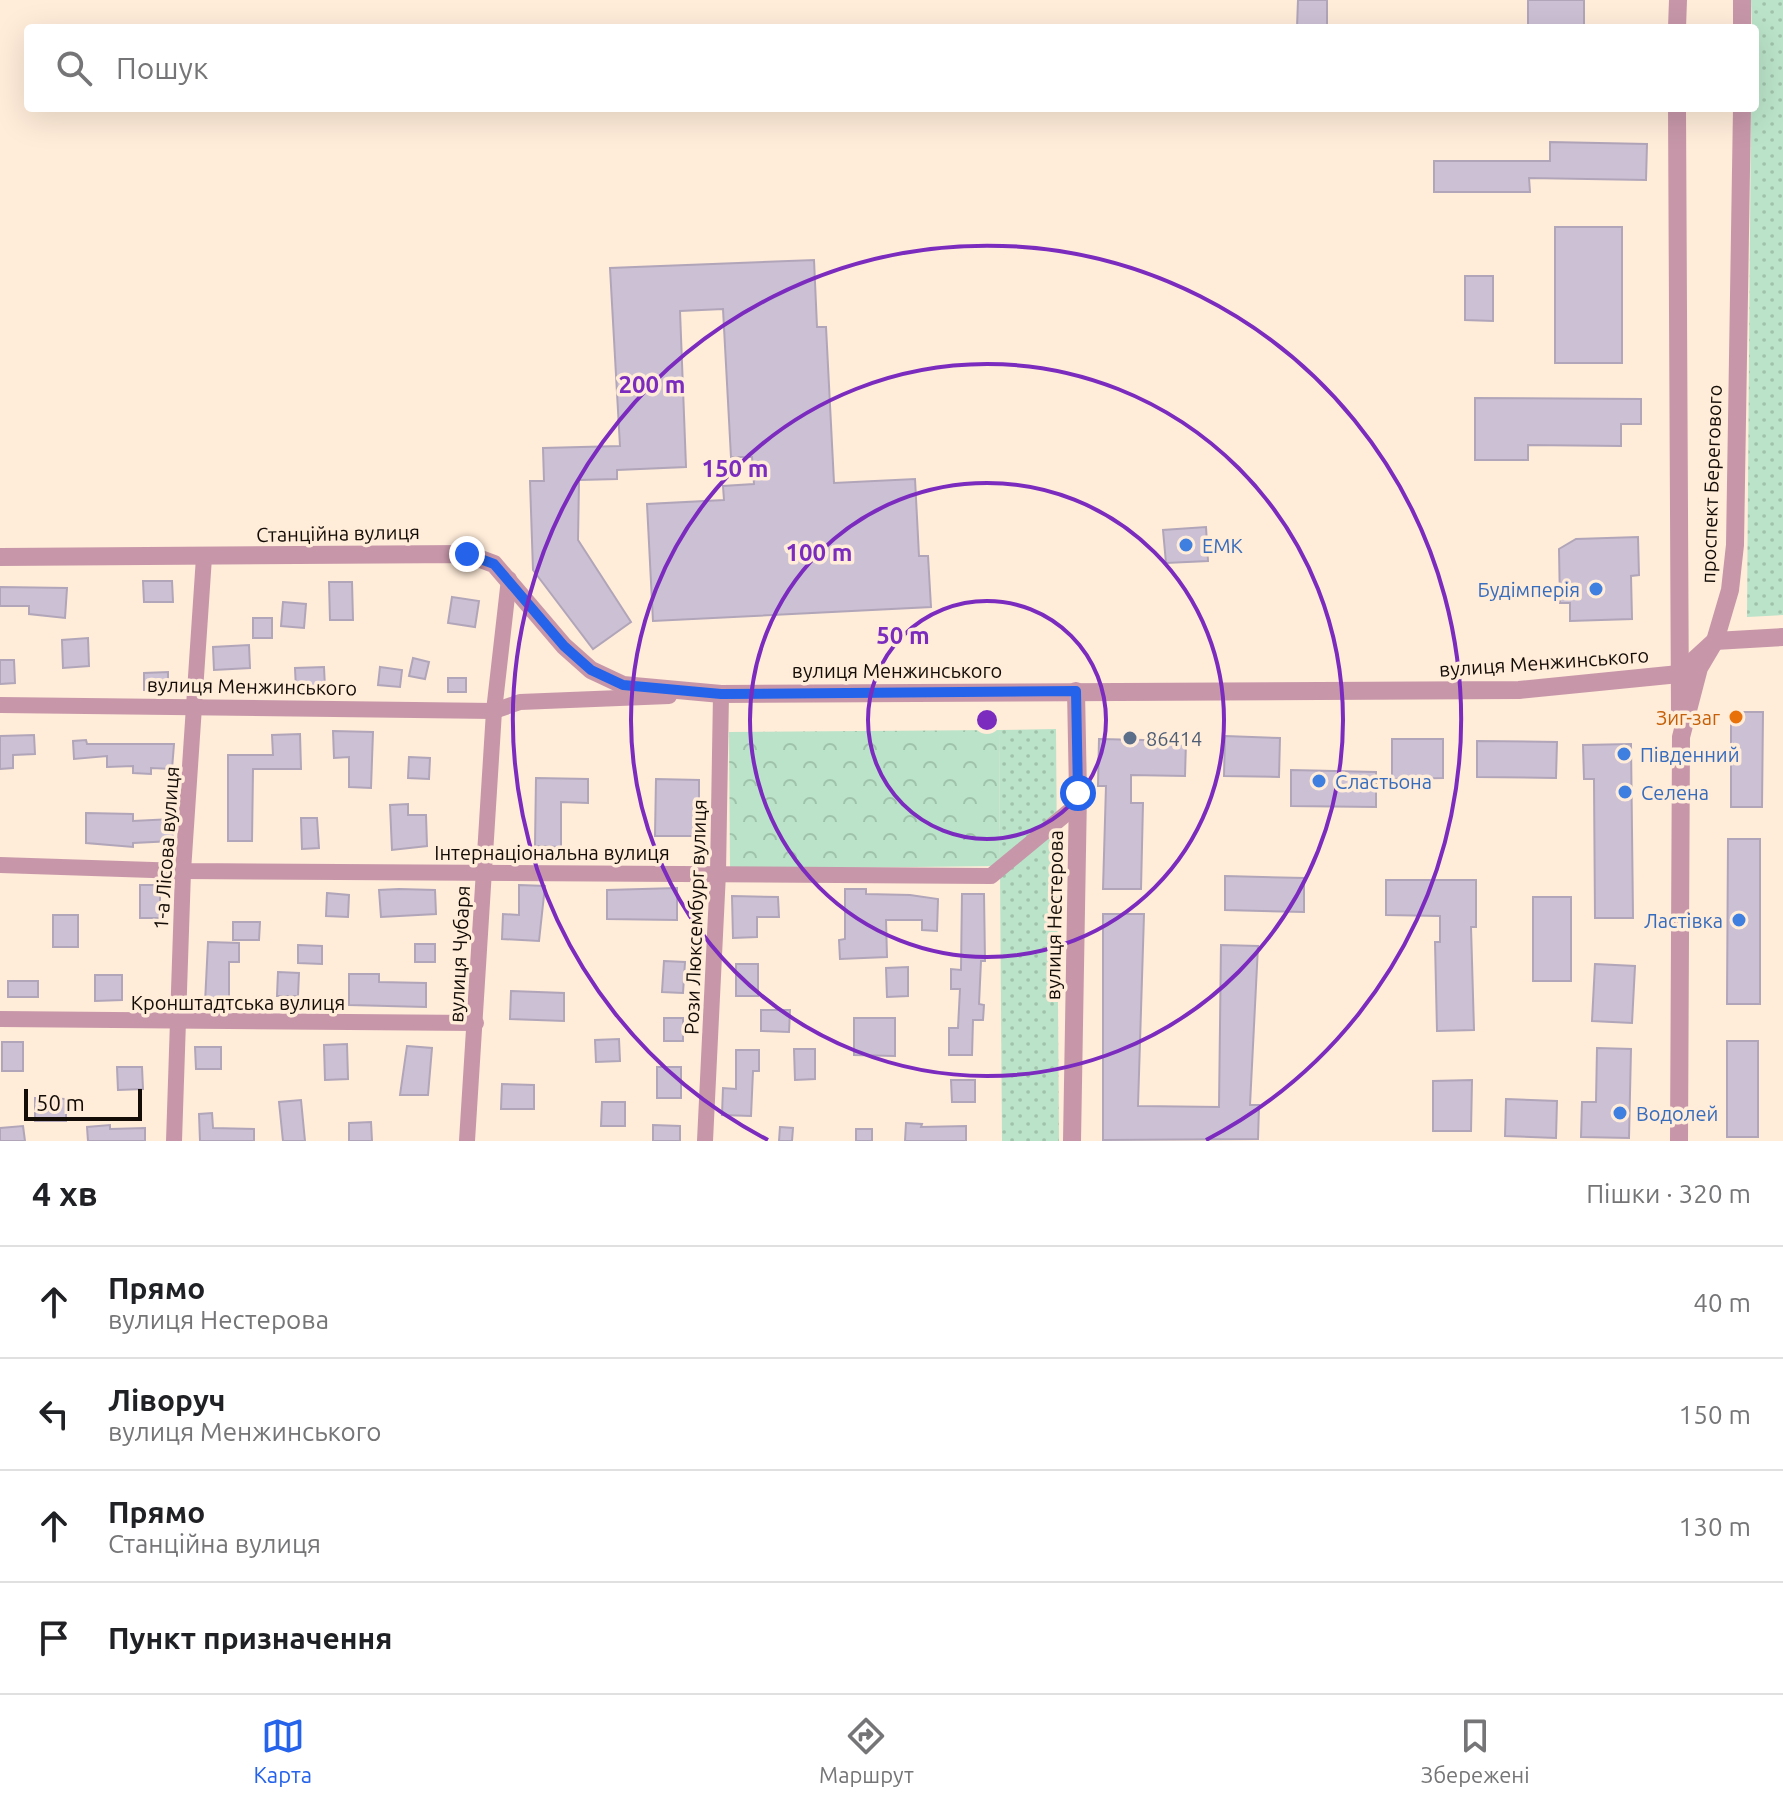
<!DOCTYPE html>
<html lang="uk">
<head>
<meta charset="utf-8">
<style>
  :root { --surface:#fff; --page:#f2f2f2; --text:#202124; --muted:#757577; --line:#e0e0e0; --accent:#2563eb }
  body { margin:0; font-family:Ubuntu,sans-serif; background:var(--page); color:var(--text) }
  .scale { position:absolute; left:24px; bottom:20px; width:118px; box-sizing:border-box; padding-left:8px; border:4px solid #140d07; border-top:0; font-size:22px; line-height:28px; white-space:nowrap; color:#140d07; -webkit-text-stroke:6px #ffecd9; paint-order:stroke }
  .stop { position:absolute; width:24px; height:24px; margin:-18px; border:6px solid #2563eb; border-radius:50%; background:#fff }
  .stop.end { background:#2563eb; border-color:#fff; box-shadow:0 2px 8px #0008 }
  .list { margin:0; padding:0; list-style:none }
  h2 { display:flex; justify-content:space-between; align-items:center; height:104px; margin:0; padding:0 32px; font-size:34px }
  h2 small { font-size:26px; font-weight:400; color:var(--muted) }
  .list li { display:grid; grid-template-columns:52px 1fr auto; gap:24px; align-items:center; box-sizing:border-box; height:112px; padding:0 32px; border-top:2px solid var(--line) }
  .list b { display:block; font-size:30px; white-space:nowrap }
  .list p { margin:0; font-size:26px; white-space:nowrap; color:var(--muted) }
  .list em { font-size:26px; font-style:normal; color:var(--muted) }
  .icon { flex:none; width:44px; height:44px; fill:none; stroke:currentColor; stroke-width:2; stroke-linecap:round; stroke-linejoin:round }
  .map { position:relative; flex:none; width:1783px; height:1141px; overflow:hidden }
  .search { position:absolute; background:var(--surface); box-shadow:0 8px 32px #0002; left:24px; right:24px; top:24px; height:88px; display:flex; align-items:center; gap:20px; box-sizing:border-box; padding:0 28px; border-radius:8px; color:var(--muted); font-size:30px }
  .sheet { height:552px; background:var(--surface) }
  nav { display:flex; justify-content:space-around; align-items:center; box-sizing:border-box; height:112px; border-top:2px solid var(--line); background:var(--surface); font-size:22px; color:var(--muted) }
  nav a { display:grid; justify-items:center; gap:4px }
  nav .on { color:var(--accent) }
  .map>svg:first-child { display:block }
</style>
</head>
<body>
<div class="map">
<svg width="1783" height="1141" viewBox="0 0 1783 1141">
  <defs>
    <pattern id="grass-dots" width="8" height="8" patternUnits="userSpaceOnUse" patternTransform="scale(2)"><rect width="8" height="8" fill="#bae3c9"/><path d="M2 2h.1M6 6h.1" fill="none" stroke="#9fc2ab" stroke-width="1.8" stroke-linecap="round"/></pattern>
    <pattern id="forest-crowns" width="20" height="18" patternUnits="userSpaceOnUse" patternTransform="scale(2)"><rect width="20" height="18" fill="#bae3c9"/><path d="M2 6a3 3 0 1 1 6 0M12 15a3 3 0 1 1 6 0" fill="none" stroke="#9fc2ab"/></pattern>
  </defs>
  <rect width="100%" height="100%" fill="#ffecd9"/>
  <g fill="url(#grass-dots)">
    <polygon points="1751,0 1783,0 1783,615 1747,617 1751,108 1755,108"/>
    <polygon points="1056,729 1059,1141 1002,1141 999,730"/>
  </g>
  <polygon fill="url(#forest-crowns)" points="999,730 1000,866 730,869 729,732"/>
  <g fill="#ccc0d5" stroke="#b1a5b9" stroke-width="2">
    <polygon points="1298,0 1327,0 1327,28 1297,28"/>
    <rect x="1528" y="0" width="56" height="28"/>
    <polygon points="1550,142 1647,144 1646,180 1529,178 1530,192 1434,192 1434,161 1550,161"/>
    <rect x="1555" y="227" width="67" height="136"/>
    <polygon points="814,260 817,327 826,327 834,483 915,479 919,556 928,556 931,607 653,621 647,504 724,500 723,486 754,484 752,457 731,457 723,309 680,311 686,467 617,470 617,479 579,480 578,540 631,622 593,649 533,570 530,481 544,481 543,448 620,446 610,268"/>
    <polygon points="1465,276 1493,276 1493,321 1465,320"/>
    <polygon points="1475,398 1641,399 1641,424 1621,424 1621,446 1528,445 1528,460 1475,460"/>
    <polygon points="1206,527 1208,561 1166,563 1163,530"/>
    <polygon points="1638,537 1639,575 1631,576 1632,619 1570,621 1570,603 1560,603 1559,549 1576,539"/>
    <polygon points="143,581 172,581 173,602 144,602"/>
    <polygon points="329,582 352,582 353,620 330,620"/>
    <polygon points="0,587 67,588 65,618 29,614 29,606 0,606"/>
    <polygon points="452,597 479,601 475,627 448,623"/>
    <polygon points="283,602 306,604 304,628 281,626"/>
    <rect x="253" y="618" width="19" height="20"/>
    <polygon points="88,638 89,666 63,668 62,640"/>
    <polygon points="249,645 250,668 214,670 213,647"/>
    <polygon points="413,658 429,662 425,679 409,676"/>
    <polygon points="0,660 14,660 15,683 0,684"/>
    <polygon points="324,667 325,688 296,689 295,668"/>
    <polygon points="380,667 402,670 400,687 378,685"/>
    <polygon points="168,672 168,689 144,690 144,673"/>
    <rect x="448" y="678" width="18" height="14"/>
    <polygon points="1731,712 1763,712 1762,807 1731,807"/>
    <polygon points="333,731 373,732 371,788 349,787 349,757 334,758"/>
    <polygon points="300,734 301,769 253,769 252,841 228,841 228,755 273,755 272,735"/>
    <polygon points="34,735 35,754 13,755 13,768 0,769 0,736"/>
    <polygon points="1225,736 1280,738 1279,777 1224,776"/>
    <polygon points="1099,739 1186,741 1185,776 1131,775 1131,803 1143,803 1141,889 1103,889 1106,786 1098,786"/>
    <polygon points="1392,739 1443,739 1443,778 1392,779"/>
    <polygon points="86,740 87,744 174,744 172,769 151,768 151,774 133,773 133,766 107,767 107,756 74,759 73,741"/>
    <polygon points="1477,741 1557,742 1556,778 1477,777"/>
    <polygon points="1631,744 1633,918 1595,918 1594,779 1584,779 1583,745"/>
    <polygon points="409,757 430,758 429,779 408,778"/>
    <polygon points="1291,770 1376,772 1376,807 1291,806"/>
    <polygon points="536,778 588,779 588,803 561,802 561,847 535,846"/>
    <polygon points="656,779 699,780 699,836 655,836"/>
    <polygon points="408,804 408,815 426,815 427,846 392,850 390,805"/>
    <polygon points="86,813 133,814 133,821 172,819 173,841 133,843 133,847 86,843"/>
    <polygon points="301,818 317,818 319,848 302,849"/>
    <polygon points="1728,839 1760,839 1760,1004 1727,1004"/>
    <polygon points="1225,876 1304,878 1304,912 1225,910"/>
    <polygon points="1386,880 1476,880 1476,927 1471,927 1474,1030 1437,1031 1435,942 1440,942 1440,916 1386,915"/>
    <rect x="140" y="885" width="20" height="33"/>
    <polygon points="519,885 545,886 539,941 502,939 503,914 519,915"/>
    <polygon points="677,888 677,920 607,919 607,890"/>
    <polygon points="399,889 435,890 436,914 381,917 379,890"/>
    <polygon points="845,889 866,889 866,894 910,895 938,899 937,931 922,930 922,920 886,920 887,957 840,959 839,940 845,939"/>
    <polygon points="327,893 349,895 348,917 326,916"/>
    <polygon points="962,894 984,894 985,961 981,961 979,1004 984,1005 983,1020 973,1020 972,1055 949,1055 949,1028 958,1028 960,989 951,989 951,969 961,970"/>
    <polygon points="732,896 778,897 779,917 757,917 757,937 733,938"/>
    <rect x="1533" y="897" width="38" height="84"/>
    <polygon points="1103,914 1144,914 1138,1106 1219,1107 1221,945 1258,946 1250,1105 1259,1105 1258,1139 1103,1140"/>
    <rect x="53" y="915" width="25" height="32"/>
    <polygon points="233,922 260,922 259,940 233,940"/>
    <polygon points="208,942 239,943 239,962 229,962 229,1002 205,1003"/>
    <rect x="415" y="944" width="20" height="18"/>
    <polygon points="298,945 322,946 322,964 298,963"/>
    <polygon points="664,961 685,962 683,993 662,992"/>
    <rect x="736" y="964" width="22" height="32"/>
    <polygon points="1595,964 1635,966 1632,1023 1592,1021"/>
    <polygon points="908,967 908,996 887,997 886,968"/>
    <polygon points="278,972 299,973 298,996 277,996"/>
    <polygon points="349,974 379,974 379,982 426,983 426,1007 349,1005"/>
    <polygon points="95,975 122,975 122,1000 95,1001"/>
    <rect x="8" y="981" width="30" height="16"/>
    <polygon points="511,991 564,993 564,1021 510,1019"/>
    <polygon points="761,1010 790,1010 789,1032 761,1031"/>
    <rect x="664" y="1018" width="19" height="23"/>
    <polygon points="854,1018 895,1018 895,1056 854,1055"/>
    <polygon points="619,1039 620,1061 596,1062 595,1040"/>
    <rect x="1727" y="1041" width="31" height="96"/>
    <rect x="2" y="1042" width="21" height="29"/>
    <polygon points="347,1044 348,1079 325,1080 324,1045"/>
    <polygon points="407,1046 432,1048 428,1095 400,1095"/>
    <polygon points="195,1047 221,1047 221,1069 196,1069"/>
    <polygon points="1597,1048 1631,1049 1629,1138 1581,1137 1582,1102 1596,1102"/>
    <polygon points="794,1049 815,1049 815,1079 795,1080"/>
    <polygon points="736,1050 759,1050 759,1071 753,1071 751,1116 722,1115 723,1088 736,1089"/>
    <polygon points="117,1067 142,1067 143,1089 118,1090"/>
    <rect x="657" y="1067" width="24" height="31"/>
    <polygon points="951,1080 975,1080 975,1102 952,1102"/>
    <polygon points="1472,1080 1471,1131 1433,1131 1433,1081"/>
    <polygon points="502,1084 534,1085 534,1109 501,1109"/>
    <polygon points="35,1098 66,1099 66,1121 35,1121"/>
    <polygon points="1506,1099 1557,1101 1556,1138 1505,1136"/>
    <polygon points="301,1100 305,1141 283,1141 279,1102"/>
    <polygon points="602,1102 625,1102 625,1126 601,1126"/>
    <polygon points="212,1113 213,1128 254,1129 254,1141 200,1141 199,1114"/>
    <polygon points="371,1122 372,1141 349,1141 349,1123"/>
    <polygon points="906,1123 922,1124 921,1127 966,1126 966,1141 905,1141"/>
    <polygon points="110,1125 110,1129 145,1128 145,1141 88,1141 87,1127"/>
    <polygon points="653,1125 680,1126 680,1141 653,1141"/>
    <polygon points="23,1126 25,1141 0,1141 0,1128"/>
    <polygon points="780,1127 793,1128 792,1141 779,1141"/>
    <rect x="856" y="1129" width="16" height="12"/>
  </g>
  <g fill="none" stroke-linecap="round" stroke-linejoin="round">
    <g stroke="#c797a9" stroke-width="16">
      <polyline points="0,705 494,711 520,702 669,696"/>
      <polyline points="0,865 183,871 991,876 1078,804"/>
      <polyline points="0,1019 476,1023"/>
      <polyline points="174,1141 183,871 204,557"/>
      <polyline points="467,1141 494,711 509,579"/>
      <polyline points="705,1141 718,873 721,694 712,694"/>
    </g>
    <g stroke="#c797a9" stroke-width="18">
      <polyline points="1742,0 1742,28"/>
      <polyline points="1677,28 1678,0"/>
      <polyline points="1677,108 1680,714"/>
      <polyline points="0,557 467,554 494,564 564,646 591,670 623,685 721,694 1519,690 1679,674 1715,641 1783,637"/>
      <polyline points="1072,1141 1078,793 1076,691"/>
      <polyline points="1679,1141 1681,737 1699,668 1715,641 1730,590 1735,545 1742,108"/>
    </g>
  </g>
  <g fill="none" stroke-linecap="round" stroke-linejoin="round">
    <polyline stroke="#2563eb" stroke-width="10" points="467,554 494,564 564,646 591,670 623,685 721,694 1076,691 1078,793"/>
  </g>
  <g fill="none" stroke="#7b2cbf" stroke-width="4">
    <circle cx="987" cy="720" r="119"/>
    <circle cx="987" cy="720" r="237"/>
    <circle cx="987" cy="720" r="356"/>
    <path d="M768 1140A474 474 0 1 1 1206 1140"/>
  </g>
  <g fill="#3f7fe0" stroke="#ffecd9" stroke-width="3">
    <circle cx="1186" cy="545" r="8"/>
    <circle cx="1596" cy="589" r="8"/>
    <circle cx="1624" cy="754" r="8"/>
    <circle cx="1319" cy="781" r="8"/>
    <circle cx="1625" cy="792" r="8"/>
    <circle cx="1739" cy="920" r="8"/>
    <circle cx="1620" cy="1113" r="8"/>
  </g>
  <circle fill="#e8710a" stroke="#ffecd9" stroke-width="3" cx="1736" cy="717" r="8"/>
  <circle fill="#5c6f8a" stroke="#ffecd9" stroke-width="3" cx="1130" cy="738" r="8"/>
  <g text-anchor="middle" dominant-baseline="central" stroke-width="7" stroke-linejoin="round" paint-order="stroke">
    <g font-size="20" fill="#140d07" stroke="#ffecd9">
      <text transform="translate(1711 484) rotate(-88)">проспект Берегового</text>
      <text transform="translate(338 533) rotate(-1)">Станційна вулиця</text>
      <text transform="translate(1544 662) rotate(-4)">вулиця Менжинського</text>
      <text x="897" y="670">вулиця Менжинського</text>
      <text transform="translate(252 686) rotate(1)">вулиця Менжинського</text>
      <text transform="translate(166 848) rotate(-86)">1-а Лісова вулиця</text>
      <text x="552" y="852">Інтернаціональна вулиця</text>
      <text transform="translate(1054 915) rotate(-89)">вулиця Нестерова</text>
      <text transform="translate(695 917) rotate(-88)">Рози Люксембург вулиця</text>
      <text transform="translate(459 954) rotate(-87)">вулиця Чубаря</text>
      <text x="238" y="1002">Кронштадтська вулиця</text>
    </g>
    <g font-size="20" fill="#366cbe" stroke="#ffecd9" text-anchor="start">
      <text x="1202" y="545">ЕМК</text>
      <text x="1580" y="589" text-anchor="end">Будімперія</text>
      <text x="1640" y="754">Південний</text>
      <text x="1335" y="781">Сластьона</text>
      <text x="1641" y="792">Селена</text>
      <text x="1723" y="920" text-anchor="end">Ластівка</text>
      <text x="1636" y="1113">Водолей</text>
    </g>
    <g font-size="20" fill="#c56008" stroke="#ffecd9" text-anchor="end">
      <text x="1720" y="717">Зиг-заг</text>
    </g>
    <g font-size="20" fill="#4e5e75" stroke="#ffecd9" text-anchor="start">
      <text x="1146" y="738">86414</text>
    </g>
  </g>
  <circle cx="987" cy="720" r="12" fill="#7b2cbf" stroke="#ffecd9" stroke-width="4"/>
  <g font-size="24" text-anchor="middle" font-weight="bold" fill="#7b2cbf" stroke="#ffecd9" stroke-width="7" stroke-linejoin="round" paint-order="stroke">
    <text x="652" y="393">200 m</text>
    <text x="735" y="477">150 m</text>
    <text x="819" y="561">100 m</text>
    <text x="903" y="644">50 m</text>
  </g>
</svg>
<div class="scale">50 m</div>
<div class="stop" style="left:1078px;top:793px"></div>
<div class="stop end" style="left:467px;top:554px"></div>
<div class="search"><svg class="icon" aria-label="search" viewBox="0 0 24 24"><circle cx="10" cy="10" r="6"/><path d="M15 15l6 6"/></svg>Пошук</div>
</div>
<section class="sheet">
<h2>4 хв<small>Пішки · 320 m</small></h2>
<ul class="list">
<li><svg class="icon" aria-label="ahead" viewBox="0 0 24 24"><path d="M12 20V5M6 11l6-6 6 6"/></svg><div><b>Прямо</b><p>вулиця Нестерова</p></div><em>40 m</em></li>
<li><svg class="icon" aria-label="left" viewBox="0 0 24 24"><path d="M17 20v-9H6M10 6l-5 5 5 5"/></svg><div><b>Ліворуч</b><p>вулиця Менжинського</p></div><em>150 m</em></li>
<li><svg class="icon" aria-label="ahead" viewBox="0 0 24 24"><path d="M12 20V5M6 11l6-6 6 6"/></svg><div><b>Прямо</b><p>Станційна вулиця</p></div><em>130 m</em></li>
<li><svg class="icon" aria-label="arrive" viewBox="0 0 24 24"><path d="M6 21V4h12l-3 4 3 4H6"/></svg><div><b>Пункт призначення</b></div></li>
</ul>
</section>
<nav>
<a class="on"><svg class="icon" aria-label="map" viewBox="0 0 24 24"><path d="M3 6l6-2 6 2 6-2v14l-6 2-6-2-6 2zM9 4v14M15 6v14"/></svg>Карта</a>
<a><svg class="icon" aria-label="directions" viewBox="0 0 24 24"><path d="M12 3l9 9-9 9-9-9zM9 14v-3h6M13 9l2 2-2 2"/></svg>Маршрут</a>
<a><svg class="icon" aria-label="saved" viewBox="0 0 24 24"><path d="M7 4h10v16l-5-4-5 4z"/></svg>Збережені</a>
</nav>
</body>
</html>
